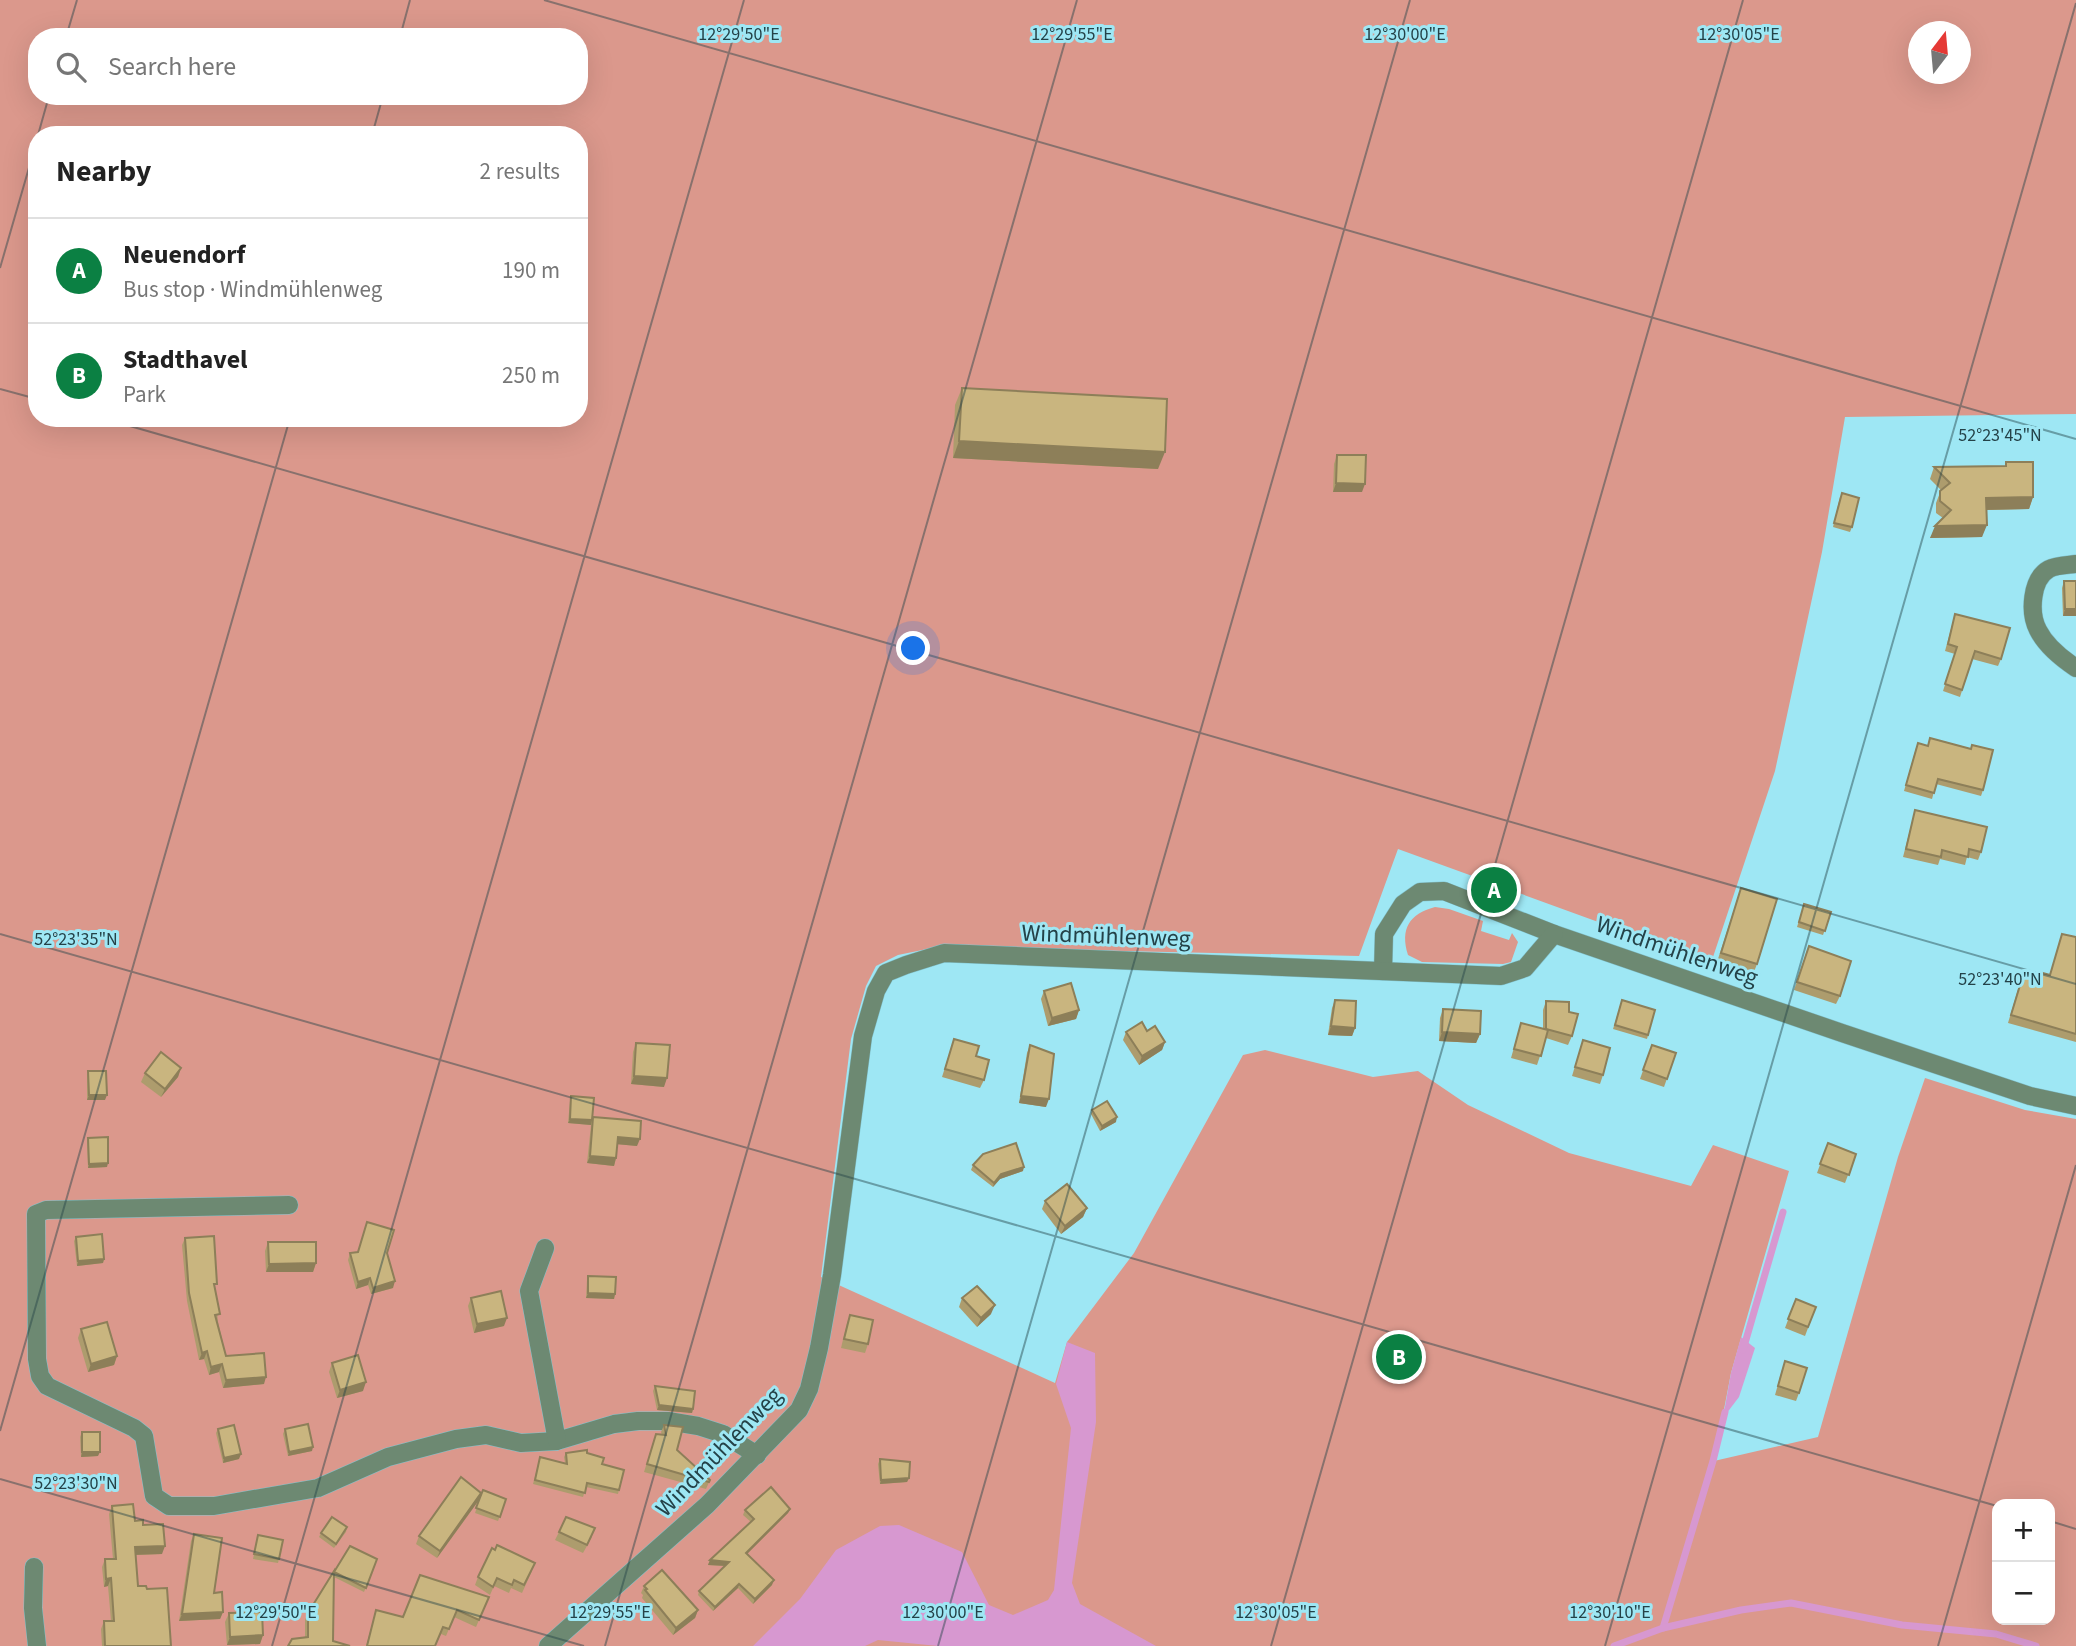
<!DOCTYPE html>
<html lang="en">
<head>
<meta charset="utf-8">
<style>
  :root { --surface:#fff; --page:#f6f6f6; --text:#222; --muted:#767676; --line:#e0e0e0; --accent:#0b8043 }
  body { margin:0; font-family:"Source Sans 3",sans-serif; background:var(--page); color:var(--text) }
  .controls { position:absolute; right:21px; bottom:21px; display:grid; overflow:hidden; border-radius:14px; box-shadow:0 7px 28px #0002 }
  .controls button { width:63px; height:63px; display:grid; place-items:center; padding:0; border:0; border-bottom:2px solid var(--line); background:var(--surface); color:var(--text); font:35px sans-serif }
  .compass { position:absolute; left:1908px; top:21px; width:63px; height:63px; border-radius:50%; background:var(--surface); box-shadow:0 7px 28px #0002; rotate:16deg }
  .you { position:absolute; left:914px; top:649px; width:24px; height:24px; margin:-18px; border:5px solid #fff; border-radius:50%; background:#1a73e8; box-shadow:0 0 0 10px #1a73e833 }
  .badge { display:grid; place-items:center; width:46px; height:46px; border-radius:50%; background:var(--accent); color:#fff; font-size:23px; font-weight:700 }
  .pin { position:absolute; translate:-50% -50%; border:4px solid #fff; box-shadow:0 2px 7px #0006 }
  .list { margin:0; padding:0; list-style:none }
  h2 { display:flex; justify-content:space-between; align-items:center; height:91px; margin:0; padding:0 28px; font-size:30px }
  h2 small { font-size:23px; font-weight:400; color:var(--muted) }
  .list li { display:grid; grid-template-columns:46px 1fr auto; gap:21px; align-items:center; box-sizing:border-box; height:105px; padding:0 28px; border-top:2px solid var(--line) }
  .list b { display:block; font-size:26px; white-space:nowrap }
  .list p { margin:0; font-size:23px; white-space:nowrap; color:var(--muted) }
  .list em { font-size:23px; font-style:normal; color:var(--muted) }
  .icon { flex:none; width:38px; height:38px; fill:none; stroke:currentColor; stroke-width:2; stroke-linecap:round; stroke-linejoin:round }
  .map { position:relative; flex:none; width:2076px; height:1646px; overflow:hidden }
  .search { position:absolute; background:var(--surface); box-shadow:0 7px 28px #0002; left:28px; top:28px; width:560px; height:77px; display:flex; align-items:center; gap:18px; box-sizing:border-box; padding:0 24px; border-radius:28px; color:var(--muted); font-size:26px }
  .panel { position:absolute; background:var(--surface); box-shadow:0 7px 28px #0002; left:28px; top:126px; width:560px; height:301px; border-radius:28px }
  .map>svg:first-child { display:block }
</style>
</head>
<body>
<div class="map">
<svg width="2076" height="1646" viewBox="0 0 2076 1646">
  <rect width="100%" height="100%" fill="#9ee7f4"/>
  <g fill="#db988c" fill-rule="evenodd">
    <path d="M0,0H2076V414L1845,417L1822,552L1775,771L1711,963L1398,849L1359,956L937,947L898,955L876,966L866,986L851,1039L821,1277L1055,1383L1067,1342L1134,1253L1243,1055L1265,1050L1373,1077L1418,1071L1468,1105L1569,1153L1691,1186L1713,1145L1789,1171L1731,1373L1714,1461L1818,1437L1898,1157L1925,1078L2025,1110L2076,1119V1646H0ZM1918,32H1960V74H1918ZM37,37H579V96H37ZM37,135H579V418H37ZM1997,1504H2050V1620H1997Z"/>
    <path d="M1435,907L1449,909L1483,921L1481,931L1509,940L1512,933L1518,942L1511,962L1503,964L1422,962L1408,955C1400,929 1409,914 1435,907Z"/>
  </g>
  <g fill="#d798d0">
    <polygon points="1741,1337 1755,1348 1739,1397 1723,1418 1731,1373"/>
    <polygon points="1067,1342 1095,1353 1096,1422 1072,1583 1080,1604 1156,1646 938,1646 878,1640 865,1646 753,1646 800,1599 836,1550 880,1526 899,1525 962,1552 989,1605 1013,1615 1048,1600 1054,1590 1071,1428 1056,1384"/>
  </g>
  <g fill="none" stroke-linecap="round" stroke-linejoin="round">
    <g stroke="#d798d0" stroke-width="7">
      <polyline points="1743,1350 1783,1212"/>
      <polyline points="1663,1628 1713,1461 1725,1412"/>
      <polyline points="1614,1646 1663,1628 1741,1610 1791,1603 1902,1625 1996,1634 2036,1646"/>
    </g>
    <defs>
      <g id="minor">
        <path d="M2076,564C2068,565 2056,565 2049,569C2031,579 2029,613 2038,630C2046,646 2061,658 2076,668"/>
        <polyline points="1383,971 1384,934 1403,904 1420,892 1444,891 1554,934 1842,1033 2030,1096 2076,1106"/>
        <polyline points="289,1205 46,1210 36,1214 37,1359 40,1376 47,1386 134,1428 144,1436 154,1496 169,1506 214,1506 318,1488 388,1457 456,1439 486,1435 521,1443 557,1441 614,1424 638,1421 668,1421 698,1426 723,1434 757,1455"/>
        <polyline points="545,1248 529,1291 557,1441"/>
        <polyline points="34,1567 33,1608 37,1646"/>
        <polyline points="548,1646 707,1505 799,1410 809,1389 819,1348 832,1275 863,1036 876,991 886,973 906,965 944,953 1501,976 1525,968 1554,934"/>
      </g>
    </defs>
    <use href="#minor" stroke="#83c3ce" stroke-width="19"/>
    <use href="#minor" stroke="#6d8972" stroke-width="18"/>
  </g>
  <g fill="#ad9c6d">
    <polygon points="962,388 1158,469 953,458 955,405"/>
    <polygon points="1337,455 1362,492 1333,492 1334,464"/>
    <polygon points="2006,462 2033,497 2029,509 1986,510 1982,537 1930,538 1943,518 1936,513 1936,503 1941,490 1930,479 1934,467 2005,466"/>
    <polygon points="1840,497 1852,527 1850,532 1833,527"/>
    <polygon points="2064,581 2076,581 2076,616 2063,616 2062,588"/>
    <polygon points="1955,614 2001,659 1998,666 1972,659 1960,697 1943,691 1955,654 1945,651"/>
    <polygon points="1928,746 1971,749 1983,790 1981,796 1936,784 1932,799 1904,791 1916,748"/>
    <polygon points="1915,810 1981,852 1978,860 1967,857 1965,865 1940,859 1938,865 1903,857"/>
    <polygon points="1741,888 1757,964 1752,977 1716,965"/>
    <polygon points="1804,904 1831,912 1823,935 1797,927"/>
    <polygon points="2076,937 2076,1042 2008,1023 2021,979 2049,975"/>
    <polygon points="1809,946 1840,996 1836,1004 1794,990"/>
    <polygon points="1044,991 1079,1010 1076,1019 1048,1026 1041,999"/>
    <polygon points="1335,1000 1355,1028 1352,1036 1328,1035 1332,1008"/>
    <polygon points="1622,1000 1655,1010 1647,1039 1613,1029"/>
    <polygon points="1546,1001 1569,1012 1572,1036 1568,1045 1546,1038 1537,1065 1511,1058 1521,1023 1543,1029 1543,1010"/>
    <polygon points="1443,1009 1480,1034 1476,1043 1439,1041 1440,1018"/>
    <polygon points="1147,1031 1165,1042 1162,1050 1139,1065 1123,1040 1126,1032"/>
    <polygon points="954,1039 976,1056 984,1080 980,1088 942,1077"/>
    <polygon points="1583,1040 1603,1075 1600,1084 1572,1076"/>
    <polygon points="636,1043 664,1087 631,1084 633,1052"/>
    <polygon points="1030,1045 1046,1107 1019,1103 1027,1053"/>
    <polygon points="1652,1045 1676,1053 1664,1087 1640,1079"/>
    <polygon points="181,1068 178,1077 161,1097 141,1082 145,1073"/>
    <polygon points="88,1071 105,1100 87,1100 87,1075"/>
    <polygon points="571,1096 592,1120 637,1146 617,1144 616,1158 614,1166 587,1163 591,1125 568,1123 570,1101"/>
    <polygon points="1092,1110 1116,1122 1100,1131 1091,1114"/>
    <polygon points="88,1138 107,1167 88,1168 87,1142"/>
    <polygon points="1828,1143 1856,1154 1845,1183 1817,1173"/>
    <polygon points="973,1165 1023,1171 1000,1179 993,1187 971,1170"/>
    <polygon points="1045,1201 1087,1208 1083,1217 1061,1234 1042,1209"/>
    <polygon points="76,1237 104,1259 103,1263 77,1266 74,1241"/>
    <polygon points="185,1238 215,1290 218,1322 226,1356 264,1384 223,1388 219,1372 209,1375 204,1359 199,1360 187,1301 182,1245"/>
    <polygon points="268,1242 316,1263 313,1272 266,1272 265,1251"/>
    <polygon points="350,1253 387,1253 393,1288 371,1294 368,1285 356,1289 348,1260"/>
    <polygon points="588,1276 615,1294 614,1299 586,1298 587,1280"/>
    <polygon points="471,1298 504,1326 474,1333 468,1306"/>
    <polygon points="962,1298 991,1314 977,1327 959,1307"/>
    <polygon points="1796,1299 1816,1307 1805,1336 1785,1328"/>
    <polygon points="850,1315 868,1344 865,1353 841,1348 847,1323"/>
    <polygon points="81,1329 117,1356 114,1365 88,1372 78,1338"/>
    <polygon points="332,1363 363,1391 337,1398 329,1372"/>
    <polygon points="1782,1370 1799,1393 1796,1401 1775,1395"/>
    <polygon points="655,1386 693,1409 692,1413 657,1410 653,1391"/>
    <polygon points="664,1425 677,1450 710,1480 706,1489 644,1472 656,1434 662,1435 661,1432"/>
    <polygon points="218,1429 239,1459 223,1463 216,1433"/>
    <polygon points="285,1429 312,1451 288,1456 283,1434"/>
    <polygon points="82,1432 98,1456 81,1457 80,1437"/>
    <polygon points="566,1453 587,1453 602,1464 619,1490 618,1494 586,1487 583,1497 533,1484 540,1457 565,1463 564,1457"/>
    <polygon points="880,1459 909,1478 907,1482 880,1484 878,1464"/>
    <polygon points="483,1490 506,1499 498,1521 475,1513"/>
    <polygon points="481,1493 479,1500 437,1558 416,1544 419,1536"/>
    <polygon points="112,1506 135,1521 143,1525 162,1554 135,1555 138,1586 147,1589 171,1646 102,1646 101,1629 104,1621 111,1621 108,1586 104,1587 102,1567 105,1559 113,1559 109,1514"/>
    <polygon points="790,1509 788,1513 747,1554 772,1585 753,1604 738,1588 713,1611 698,1595 699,1591 725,1566 708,1565 710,1560 751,1522 743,1515 745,1510"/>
    <polygon points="347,1527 346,1532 334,1548 319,1537 321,1533"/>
    <polygon points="559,1532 592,1537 583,1553 555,1540"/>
    <polygon points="194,1534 214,1593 223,1612 220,1619 179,1621 191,1541"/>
    <polygon points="258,1535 279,1559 278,1563 253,1559"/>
    <polygon points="377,1559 364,1592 334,1577 333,1641 305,1637 305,1620 308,1613 334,1572"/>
    <polygon points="532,1571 522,1593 511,1588 509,1593 494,1586 490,1595 475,1585 478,1577"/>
    <polygon points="644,1586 698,1610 695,1618 673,1635 642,1598 643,1595 641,1593"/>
    <polygon points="489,1597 476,1627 454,1617 446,1636 441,1634 435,1646 366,1646 376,1610 403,1617"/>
    <polygon points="229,1613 263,1635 260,1644 227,1645 225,1622"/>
  </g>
  <g fill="#8d7f59">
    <polygon points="959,441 1165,452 1158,469 953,458"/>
    <polygon points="1336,483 1365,484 1362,492 1333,492"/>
    <polygon points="2033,497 2029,509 1982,510 1986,498"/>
    <polygon points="1987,525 1982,537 1930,538 1935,526"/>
    <polygon points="2065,609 2076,609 2076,616 2063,616"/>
    <polygon points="1079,1010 1076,1019 1048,1026 1052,1018"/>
    <polygon points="1331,1026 1355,1028 1352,1036 1328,1035"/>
    <polygon points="1442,1032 1480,1034 1476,1043 1439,1041"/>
    <polygon points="1165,1042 1162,1050 1139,1065 1142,1056"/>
    <polygon points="181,1068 178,1077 161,1097 165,1089"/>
    <polygon points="634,1076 667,1078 664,1087 631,1084"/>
    <polygon points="89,1095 107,1095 105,1100 87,1100"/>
    <polygon points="1021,1096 1049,1099 1046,1107 1019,1103"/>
    <polygon points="1117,1117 1116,1122 1100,1131 1102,1126"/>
    <polygon points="570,1119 592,1120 591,1125 568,1123"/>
    <polygon points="618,1137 640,1139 637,1146 615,1144"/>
    <polygon points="590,1156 616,1158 614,1166 587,1163"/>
    <polygon points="108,1163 107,1167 88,1168 89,1164"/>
    <polygon points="1024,1167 1023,1171 1000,1179 993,1187 994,1183 1001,1174"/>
    <polygon points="1087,1208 1083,1217 1061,1234 1065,1226"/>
    <polygon points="104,1259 103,1263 77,1266 78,1261"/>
    <polygon points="316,1263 313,1272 266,1272 269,1264"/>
    <polygon points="370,1278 368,1285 356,1289 358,1282"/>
    <polygon points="395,1281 393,1288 371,1294 373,1288"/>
    <polygon points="588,1293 615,1294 614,1299 586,1298"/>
    <polygon points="995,1305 991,1314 977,1327 981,1318"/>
    <polygon points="507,1318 504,1326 474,1333 477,1324"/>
    <polygon points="207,1351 204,1359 199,1360 202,1353"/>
    <polygon points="117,1356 114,1365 88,1372 91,1364"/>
    <polygon points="222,1364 219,1372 209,1375 211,1367"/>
    <polygon points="266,1377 264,1384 223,1388 226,1380"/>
    <polygon points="366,1382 363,1391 337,1398 340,1390"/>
    <polygon points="659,1405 693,1409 692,1413 657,1410"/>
    <polygon points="313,1447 312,1451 288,1456 289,1452"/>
    <polygon points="82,1452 100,1452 98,1456 81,1457"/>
    <polygon points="241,1454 239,1459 223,1463 224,1458"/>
    <polygon points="909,1478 907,1482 880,1484 881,1480"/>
    <polygon points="481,1493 479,1500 437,1558 440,1551"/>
    <polygon points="790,1509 788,1513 744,1557 746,1553"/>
    <polygon points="165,1546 162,1554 132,1555 135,1547"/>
    <polygon points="710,1560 729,1562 727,1566 708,1565"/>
    <polygon points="111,1578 108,1586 104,1587 106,1579"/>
    <polygon points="774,1580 772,1585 753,1604 755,1599"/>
    <polygon points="739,1584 738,1588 713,1611 715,1607"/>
    <polygon points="698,1610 695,1618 673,1635 676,1628"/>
    <polygon points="223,1612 220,1619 179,1621 182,1614"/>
    <polygon points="263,1635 260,1644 227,1645 230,1637"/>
  </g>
  <g fill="#c9b57f" stroke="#8d7f59" stroke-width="2">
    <polygon points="962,388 1167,399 1165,452 959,441"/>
    <polygon points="1337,455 1366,455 1365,484 1336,483"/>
    <polygon points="2006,462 2033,462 2033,497 1986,498 1987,525 1935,526 1951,510 1940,501 1940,491 1950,483 1934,467 2006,466"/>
    <polygon points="1842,493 1859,498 1852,527 1834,523"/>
    <polygon points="2064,581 2076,581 2076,609 2065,609"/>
    <polygon points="1955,614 2010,628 2001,659 1975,651 1962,690 1945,684 1957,647 1948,644"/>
    <polygon points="1930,738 1971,749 1972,745 1993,750 1983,790 1938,779 1934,793 1906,785 1918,743 1928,746"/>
    <polygon points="1915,810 1987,827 1981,852 1969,849 1968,857 1942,850 1941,857 1906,849"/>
    <polygon points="1741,888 1777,899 1757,964 1721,953"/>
    <polygon points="1804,904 1831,912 1825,931 1799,922"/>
    <polygon points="2062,934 2076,937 2076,1034 2011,1015 2024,972 2038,976 2039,972 2050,975"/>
    <polygon points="1809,946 1851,961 1840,996 1797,982"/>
    <polygon points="1071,983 1079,1010 1052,1018 1044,991"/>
    <polygon points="1335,1000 1356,1001 1355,1028 1331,1026"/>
    <polygon points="1622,1000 1655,1010 1648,1035 1615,1025"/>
    <polygon points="1546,1001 1569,1002 1569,1012 1578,1014 1572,1036 1546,1029"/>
    <polygon points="1443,1009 1481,1011 1480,1034 1442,1032"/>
    <polygon points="1142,1022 1147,1031 1155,1026 1165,1042 1142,1056 1126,1032"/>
    <polygon points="1521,1023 1548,1030 1541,1056 1514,1049"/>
    <polygon points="954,1039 979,1046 976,1056 989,1060 984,1080 945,1069"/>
    <polygon points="1583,1040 1610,1048 1603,1075 1575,1067"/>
    <polygon points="636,1043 670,1045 667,1078 634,1076"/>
    <polygon points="1030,1045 1054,1054 1049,1099 1021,1096"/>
    <polygon points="1652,1045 1676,1053 1667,1079 1643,1070"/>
    <polygon points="161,1052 181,1068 165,1089 145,1073"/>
    <polygon points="88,1071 106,1071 107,1095 89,1095"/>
    <polygon points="571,1096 594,1098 592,1120 570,1119"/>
    <polygon points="1107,1101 1117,1117 1102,1126 1092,1110"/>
    <polygon points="593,1117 641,1121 640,1139 618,1137 616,1158 590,1156"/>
    <polygon points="108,1137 108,1163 89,1164 88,1138"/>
    <polygon points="1016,1143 1024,1167 1001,1174 994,1183 973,1165 983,1154"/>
    <polygon points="1828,1143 1856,1154 1849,1175 1820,1164"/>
    <polygon points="1067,1184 1087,1208 1065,1226 1045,1201"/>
    <polygon points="367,1222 394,1230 387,1253 395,1281 373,1288 370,1278 358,1282 350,1253 358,1252"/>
    <polygon points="102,1234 104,1259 78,1261 76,1237"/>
    <polygon points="214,1236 217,1284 214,1284 220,1314 215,1315 226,1356 264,1353 266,1377 226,1380 222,1364 211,1367 207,1351 202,1353 189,1293 185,1238"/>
    <polygon points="268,1242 316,1242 316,1263 269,1264"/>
    <polygon points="588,1276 616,1277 615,1294 588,1293"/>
    <polygon points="977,1286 995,1305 981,1318 962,1298"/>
    <polygon points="501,1291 507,1318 477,1324 471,1298"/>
    <polygon points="1796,1299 1816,1307 1808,1327 1788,1319"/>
    <polygon points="850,1315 873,1320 868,1344 844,1339"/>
    <polygon points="107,1322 117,1356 91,1364 81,1329"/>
    <polygon points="358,1355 366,1382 340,1390 332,1363"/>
    <polygon points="1785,1361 1807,1368 1799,1393 1778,1386"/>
    <polygon points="655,1386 695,1391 693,1409 659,1405"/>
    <polygon points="308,1424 313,1447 289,1452 285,1429"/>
    <polygon points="234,1425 241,1454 224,1458 218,1429"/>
    <polygon points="664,1425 683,1427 677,1450 710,1480 709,1482 647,1464 656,1434 666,1435"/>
    <rect x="82" y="1432" width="18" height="20"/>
    <polygon points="587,1450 587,1453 604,1458 602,1464 624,1470 619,1490 587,1483 585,1493 535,1480 540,1457 567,1464 566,1453"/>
    <polygon points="880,1459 910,1462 909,1478 881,1480"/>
    <polygon points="461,1477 481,1493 440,1551 419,1536"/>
    <polygon points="771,1487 790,1509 746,1553 774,1580 755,1599 739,1584 715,1607 699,1591 729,1562 710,1560 754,1519 745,1510"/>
    <polygon points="483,1490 506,1499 500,1517 476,1508"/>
    <polygon points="133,1504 135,1521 143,1520 143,1525 163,1524 165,1546 135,1547 138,1586 146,1586 147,1589 167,1588 171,1646 105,1646 104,1621 114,1621 111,1578 106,1579 105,1559 116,1559 112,1506"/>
    <polygon points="332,1517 347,1527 336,1544 321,1533"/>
    <polygon points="566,1517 595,1528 587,1545 559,1532"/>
    <polygon points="194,1534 222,1538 214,1593 222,1592 223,1612 182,1614"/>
    <polygon points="258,1535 283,1540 279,1559 254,1554"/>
    <polygon points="497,1545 535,1563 524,1585 514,1580 512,1585 497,1578 493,1587 478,1577 492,1548 495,1550"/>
    <polygon points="350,1546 377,1559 366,1588 334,1572"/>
    <polygon points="662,1570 698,1610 676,1628 645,1590 647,1589 644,1586"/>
    <polygon points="334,1571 333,1641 350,1646 288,1646 292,1639 308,1637 308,1613"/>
    <polygon points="420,1575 489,1597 479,1620 457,1610 449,1629 443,1627 435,1646 367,1646 376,1610 403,1617"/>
    <polygon points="262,1612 263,1635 230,1637 229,1613"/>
  </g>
  <path fill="none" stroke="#244248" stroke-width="2" stroke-opacity="0.45" d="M544,0L2076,439M66,37L77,0M400,37L410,0M38,135L49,96M372,135L383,96M0,268L37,140M0,389L37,399M102,418L2076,984M0,934L1997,1506M0,1431L290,418M0,1479L584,1646M2050,1521L2076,1529M272,1646L744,0M605,1646L1077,0M938,1646L1410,0M1271,1646L1743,0M1605,1646L2076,3M1938,1646L2076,1165"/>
  <g text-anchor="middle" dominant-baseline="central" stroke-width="6" stroke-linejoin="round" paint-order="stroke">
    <g font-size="24" fill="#244248" stroke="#9ee7f4">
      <text transform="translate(1106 936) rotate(2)">Windmühlenweg</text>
      <text transform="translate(1677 951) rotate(19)">Windmühlenweg</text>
      <text transform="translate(719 1452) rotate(-46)">Windmühlenweg</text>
    </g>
  </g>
  <g font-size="18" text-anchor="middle" fill="#244248" stroke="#9ee7f4" stroke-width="6" stroke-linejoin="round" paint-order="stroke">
    <text x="739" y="40">12°29'50"E</text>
    <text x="1072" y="40">12°29'55"E</text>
    <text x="1405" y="40">12°30'00"E</text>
    <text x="1739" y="40">12°30'05"E</text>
    <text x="2000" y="441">52°23'45"N</text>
    <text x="76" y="945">52°23'35"N</text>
    <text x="2000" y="985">52°23'40"N</text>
    <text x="76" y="1489">52°23'30"N</text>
    <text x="276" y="1618">12°29'50"E</text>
    <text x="610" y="1618">12°29'55"E</text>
    <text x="943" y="1618">12°30'00"E</text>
    <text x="1276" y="1618">12°30'05"E</text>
    <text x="1610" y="1618">12°30'10"E</text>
  </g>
</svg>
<div class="controls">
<button>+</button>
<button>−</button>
</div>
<svg class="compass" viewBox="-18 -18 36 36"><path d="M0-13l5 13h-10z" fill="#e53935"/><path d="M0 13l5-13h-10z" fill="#767676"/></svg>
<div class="you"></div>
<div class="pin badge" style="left:1494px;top:890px">A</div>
<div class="pin badge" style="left:1399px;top:1357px">B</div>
<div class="search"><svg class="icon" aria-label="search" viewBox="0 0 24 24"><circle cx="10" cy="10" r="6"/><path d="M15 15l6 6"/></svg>Search here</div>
<section class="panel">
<h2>Nearby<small>2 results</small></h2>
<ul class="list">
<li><span class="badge">A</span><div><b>Neuendorf</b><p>Bus stop · Windmühlenweg</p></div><em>190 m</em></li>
<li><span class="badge">B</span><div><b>Stadthavel</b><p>Park</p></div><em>250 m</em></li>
</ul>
</section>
</div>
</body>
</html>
